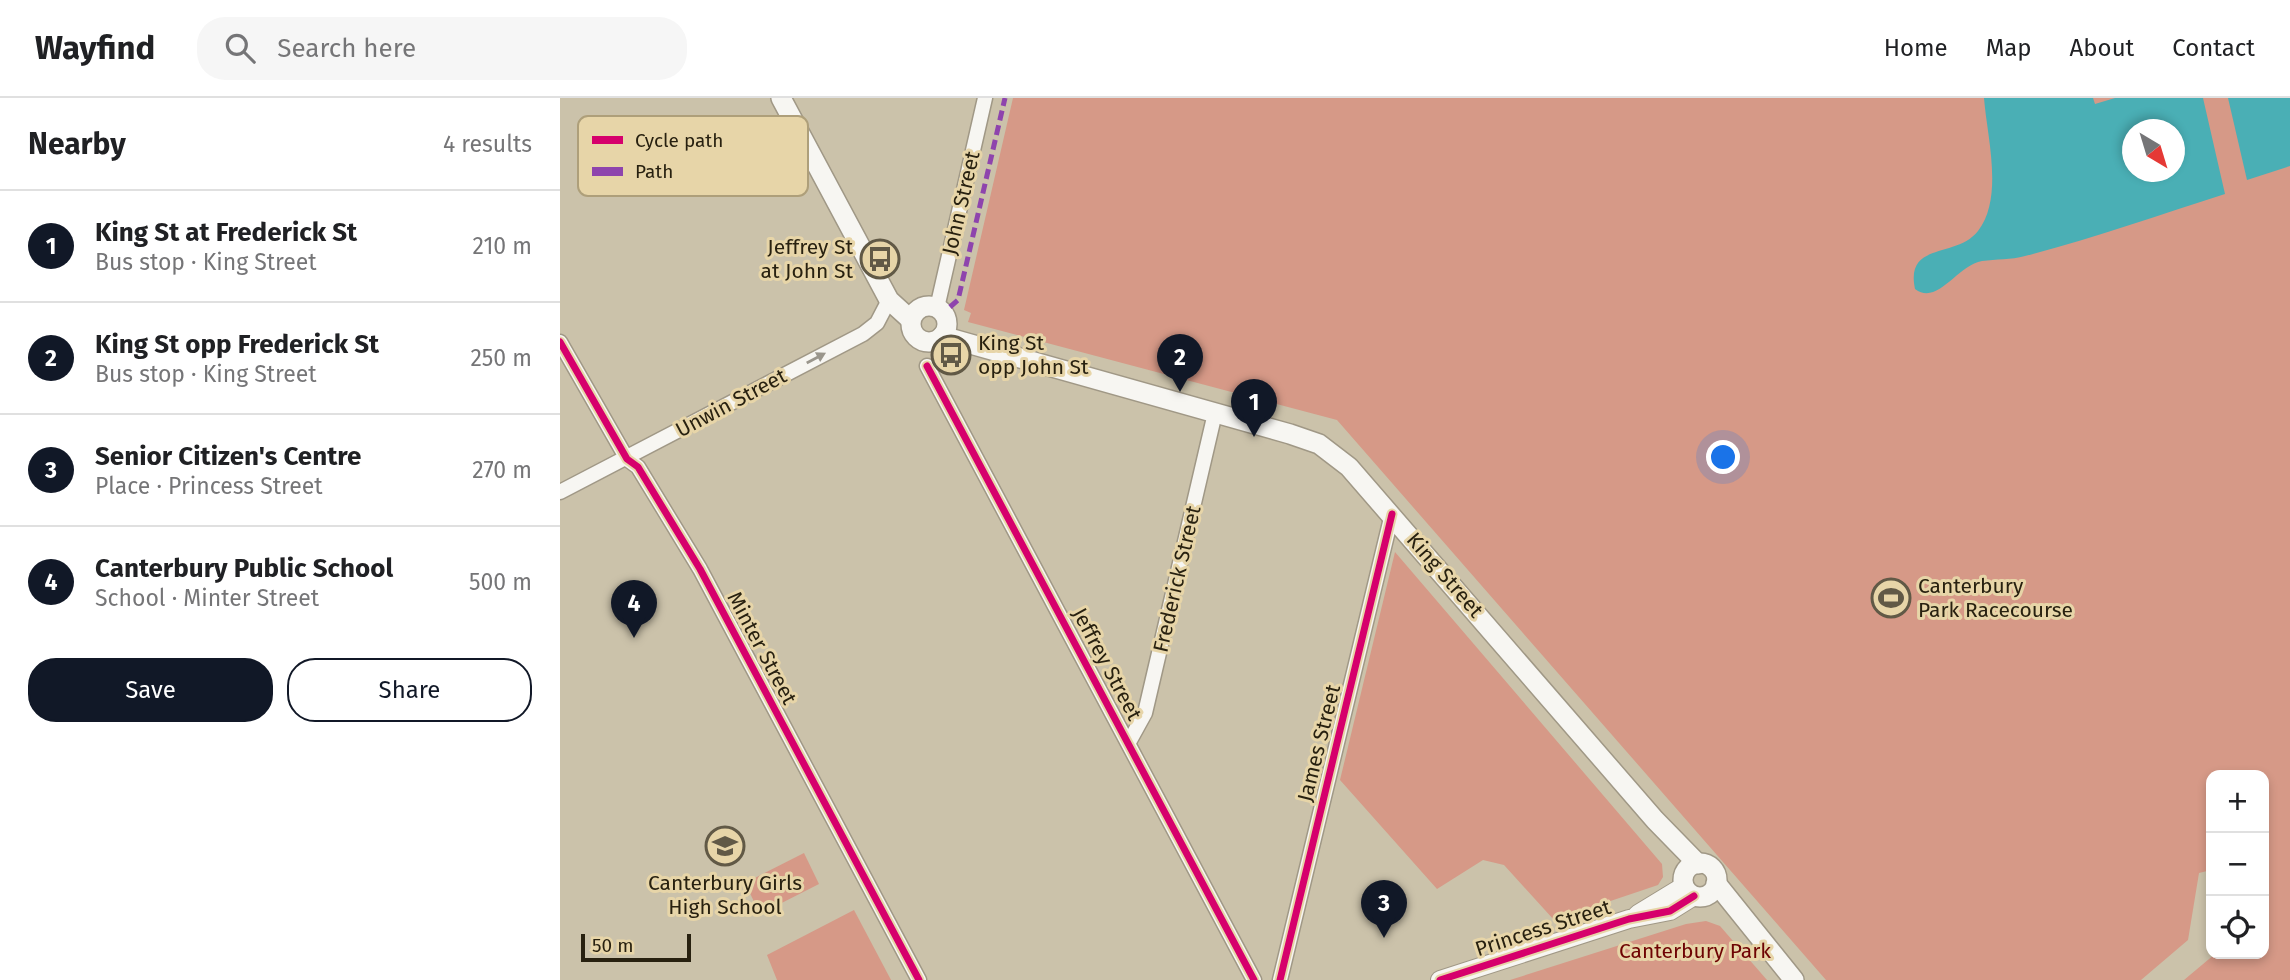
<!DOCTYPE html>
<html lang="en">
<head>
<meta charset="utf-8">
<style>
  :root { --surface:#fff; --page:#f6f6f6; --text:#202124; --muted:#757577; --line:#e0e0e0; --accent:#111827 }
  body { margin:0; font-family:"Fira Sans",sans-serif; background:var(--page); color:var(--text) }
  .controls { position:absolute; right:21px; bottom:21px; display:grid; overflow:hidden; border-radius:14px; box-shadow:0 4px 10px #0003 }
  .controls button { width:63px; height:63px; display:grid; place-items:center; padding:0; border:0; border-bottom:2px solid var(--line); background:var(--surface); color:var(--text); font:35px sans-serif }
  .compass { position:absolute; left:1562px; top:21px; width:63px; height:63px; border-radius:50%; background:var(--surface); box-shadow:0 4px 10px #0003; rotate:142deg }
  .scale { position:absolute; left:21px; bottom:18px; width:110px; box-sizing:border-box; padding-left:7px; border:4px solid #282110; border-top:0; font-size:19px; line-height:24px; white-space:nowrap; color:#282110; -webkit-text-stroke:5px #e7d5a8; paint-order:stroke }
  .you { position:absolute; left:1164px; top:360px; width:24px; height:24px; margin:-18px; border:5px solid #fff; border-radius:50%; background:#1a73e8; box-shadow:0 0 0 10px #1a73e833 }
  .badge { display:grid; place-items:center; width:46px; height:46px; border-radius:50%; background:var(--accent); color:#fff; font-size:23px; font-weight:700 }
  .pin { position:absolute; translate:-50% -58px; filter:drop-shadow(0 2px 4px #0008) }
  .pin::after { content:''; position:absolute; top:37px; width:24px; height:21px; background:inherit; clip-path:polygon(0 0,100% 0,50% 100%) }
  .list { margin:0; padding:0; list-style:none }
  h2 { display:flex; justify-content:space-between; align-items:center; height:91px; margin:0; padding:0 28px; font-size:30px }
  h2 small { font-size:23px; font-weight:400; color:var(--muted) }
  .list li { display:grid; grid-template-columns:46px 1fr auto; gap:21px; align-items:center; box-sizing:border-box; height:112px; padding:0 28px; border-top:2px solid var(--line) }
  .list b { display:block; font-size:26px; white-space:nowrap }
  .list p { margin:0; font-size:23px; white-space:nowrap; color:var(--muted) }
  .list em { font-size:23px; font-style:normal; color:var(--muted) }
  .actions { display:flex; gap:14px; padding:21px 28px }
  .actions a { flex:1; padding:16px 0; border:2px solid var(--accent); border-radius:28px; text-align:center; font-size:24px; color:var(--accent) }
  .actions .main { background:var(--accent); color:#fff }
  .icon { flex:none; width:38px; height:38px; fill:none; stroke:currentColor; stroke-width:2; stroke-linecap:round; stroke-linejoin:round }
  .map { position:relative; flex:none; width:1730px; height:882px; overflow:hidden }
  header { display:flex; align-items:center; gap:42px; box-sizing:border-box; height:98px; padding:0 35px; background:var(--surface); border-bottom:2px solid var(--line) }
  header strong { font-size:33px }
  nav { display:flex; gap:38px; margin-inline-start:auto; font-size:24px }
  .search { width:490px; height:63px; background:var(--page); display:flex; align-items:center; gap:18px; box-sizing:border-box; padding:0 24px; border-radius:28px; color:var(--muted); font-size:26px }
  main { display:flex }
  aside { flex:1; background:var(--surface) }
  .map>svg:first-child { display:block }
</style>
</head>
<body>
<header>
<strong>Wayfind</strong>
<div class="search"><svg class="icon" aria-label="search" viewBox="0 0 24 24"><circle cx="10" cy="10" r="6"/><path d="M15 15l6 6"/></svg>Search here</div>
<nav><a>Home</a><a>Map</a><a>About</a><a>Contact</a></nav>
</header>
<main>
<aside>
<h2>Nearby<small>4 results</small></h2>
<ul class="list">
<li><span class="badge">1</span><div><b>King St at Frederick St</b><p>Bus stop · King Street</p></div><em>210 m</em></li>
<li><span class="badge">2</span><div><b>King St opp Frederick St</b><p>Bus stop · King Street</p></div><em>250 m</em></li>
<li><span class="badge">3</span><div><b>Senior Citizen's Centre</b><p>Place · Princess Street</p></div><em>270 m</em></li>
<li><span class="badge">4</span><div><b>Canterbury Public School</b><p>School · Minter Street</p></div><em>500 m</em></li>
</ul>
<div class="actions"><a class="main">Save</a><a>Share</a></div>
</aside>
<div class="map">
<svg width="1730" height="882" viewBox="0 0 1730 882">
  <rect width="100%" height="100%" fill="#cbc2aa"/>
  <g fill="#d69987" fill-rule="evenodd">
    <path d="M453,0H1730V882H1624L1655,856H1704V677H1651V772L1639,775L1628,842L1581,882H1266L777,322L408,224L411,215L404,212ZM1573,32H1615V74H1573Z"/>
    <polygon points="835,454 1102,766 1103,779 1098,787 994,822 944,767 923,762 877,791 780,682"/>
    <polygon points="244,755 259,786 200,816 185,785"/>
    <polygon points="294,812 331,882 217,882 207,857"/>
    <polygon points="1146,823 1160,828 1207,882 950,882 1126,826"/>
  </g>
  <g fill="#4aafb5" fill-rule="evenodd">
    <path d="M1424,0H1533L1535,6L1555,0H1643L1665,96C1599,117 1532,141 1465,158C1451,162 1436,161 1422,163C1396,168 1378,208 1355,191C1345,143 1396,161 1418,133C1444,99 1427,39 1424,0ZM1573,32H1615V74H1573Z"/>
    <polygon points="1668,0 1730,0 1730,68 1687,82"/>
  </g>
  <g fill="none" stroke-linecap="round" stroke-linejoin="round">
    <defs>
      <g id="minor">
        <polyline points="377,210 425,0"/>
        <polyline points="0,244 67,361 78,369 140,471 359,882"/>
        <polyline points="367,268 694,882"/>
        <polyline points="0,394 303,236 317,225 329,202"/>
        <polyline points="569,644 585,615 655,315"/>
        <polyline points="720,882 832,416"/>
      </g>
      <g id="tertiary">
        <polyline points="1078,816 1124,788"/>
        <polyline points="880,882 1069,821 1110,813 1134,798"/>
      </g>
      <g id="secondary">
        <polyline points="221,0 329,202 351,222"/>
        <circle cx="369" cy="226" r="18"/>
        <polyline points="382,238 730,336 759,346 789,369 1095,722 1138,766"/>
        <circle cx="1140" cy="782" r="17"/>
        <polyline points="1156,785 1234,882"/>
      </g>
    </defs>
    <use href="#minor" stroke="#a09886" stroke-width="17"/>
    <use href="#tertiary" stroke="#a09886" stroke-width="20"/>
    <use href="#secondary" stroke="#a09886" stroke-width="22"/>
    <use href="#minor" stroke="#f7f6f2" stroke-width="14"/>
    <use href="#tertiary" stroke="#f7f6f2" stroke-width="18"/>
    <use href="#secondary" stroke="#f7f6f2" stroke-width="19"/>
    <polyline stroke="#8e44ad" stroke-width="5" stroke-dasharray="10 5" stroke-linecap="butt" points="390,209 398,202 445,0"/>
    <defs>
      <g id="cycleway">
        <polyline points="0,244 67,361 78,369 140,471 359,882"/>
        <polyline points="367,268 694,882"/>
        <polyline points="720,882 832,416"/>
        <polyline points="880,882 1069,821 1110,813 1134,798"/>
      </g>
    </defs>
    <use href="#cycleway" stroke="#e7d5a8" stroke-width="11"/>
    <use href="#cycleway" stroke="#d6006c" stroke-width="7"/>
  </g>
  <defs><path id="oneway-solid" d="M-6-.8H1V-3.2L6.5 0L1 3.2V.8H-6Z" transform="scale(1.75)"/></defs>
  <use fill="#9a968c" href="#oneway-solid" transform="translate(256 260) rotate(-28)"/>
  <defs>
    <symbol id="bus-ring" viewBox="-11 -11 22 22"><circle r="9.5" fill="#e7d5a8" stroke="#615946" stroke-width="1.5"/><path d="M-5-6H5V4H4V6H2V4H-2V6H-4V4H-5ZM-3.5-4V0h7V-4ZM-3.5 1.2v1.5H-2V1.2ZM2 1.2v1.5H3.5V1.2Z" fill="#615946"/></symbol>
    <symbol id="stadium-ring" viewBox="-11 -11 22 22"><circle r="9.5" fill="#e7d5a8" stroke="#615946" stroke-width="1.5"/><path d="M0-5a6.5 5 0 1 0 0 10a6.5 5 0 1 0 0-10ZM-3.5-1.8h7v3.6h-7Z" fill="#615946"/></symbol>
    <symbol id="school-ring" viewBox="-11 -11 22 22"><circle r="9.5" fill="#e7d5a8" stroke="#615946" stroke-width="1.5"/><path d="M0-5L7-2L0 1L-7-2ZM-4 1L0 2.5L4 1V4Q0 6-4 4Z" fill="#615946"/></symbol>
  </defs>
  <g fill-rule="evenodd">
    <use href="#bus-ring" x="298" y="139" width="44" height="44"/>
    <use href="#bus-ring" x="369" y="235" width="44" height="44"/>
    <use href="#stadium-ring" x="1309" y="478" width="44" height="44"/>
    <use href="#school-ring" x="143" y="726" width="44" height="44"/>
  </g>
  <g text-anchor="middle" dominant-baseline="central" stroke-width="6" stroke-linejoin="round" paint-order="stroke">
    <g font-size="21" fill="#282110" stroke="#e7d5a8">
      <text transform="translate(401 105) rotate(-77)">John Street</text>
      <text transform="translate(171 305) rotate(-28)">Unwin Street</text>
      <text transform="translate(885 477) rotate(49)">King Street</text>
      <text transform="translate(617 481) rotate(-77)">Frederick Street</text>
      <text transform="translate(202 550) rotate(62)">Minter Street</text>
      <text transform="translate(547 566) rotate(62)">Jeffrey Street</text>
      <text transform="translate(759 645) rotate(-76)">James Street</text>
      <text transform="translate(983 830) rotate(-18)">Princess Street</text>
    </g>
    <g font-size="21" fill="#282110" stroke="#e7d5a8" text-anchor="start">
      <text x="293" y="149" text-anchor="end">Jeffrey St<tspan x="293" dy="24">at John St</tspan></text>
      <text x="418" y="245">King St<tspan x="418" dy="24">opp John St</tspan></text>
      <text x="1358" y="488">Canterbury<tspan x="1358" dy="24">Park Racecourse</tspan></text>
      <text x="165" y="785" text-anchor="middle">Canterbury Girls<tspan x="165" dy="24">High School</tspan></text>
    </g>
    <g font-size="21" fill="#6e0303" stroke="#e7d5a8">
      <text x="1135" y="853">Canterbury Park</text>
    </g>
  </g>
  <rect x="18" y="18" width="230" height="80" rx="10" fill="#e7d5a8" stroke="#ae9f7a" stroke-width="2"/>
  <rect x="32" y="38" width="31" height="8" fill="#d6006c"/>
  <rect x="32" y="69" width="31" height="9" fill="#8e44ad"/>
  <g font-size="19" fill="#282110">
    <text x="75" y="49">Cycle path</text>
    <text x="75" y="80">Path</text>
  </g>
</svg>
<div class="controls">
<button>+</button>
<button>−</button>
<button><svg class="icon" aria-label="locate" viewBox="0 0 24 24"><circle cx="12" cy="12" r="6"/><path d="M12 2v4M12 18v4M2 12h4M18 12h4"/></svg></button>
</div>
<svg class="compass" viewBox="-18 -18 36 36"><path d="M0-13l5 13h-10z" fill="#e53935"/><path d="M0 13l5-13h-10z" fill="#757577"/></svg>
<div class="scale">50 m</div>
<div class="you"></div>
<div class="pin badge" style="left:694px;top:339px">1</div>
<div class="pin badge" style="left:620px;top:294px">2</div>
<div class="pin badge" style="left:824px;top:840px">3</div>
<div class="pin badge" style="left:74px;top:540px">4</div>
</div>
</main>
</body>
</html>
